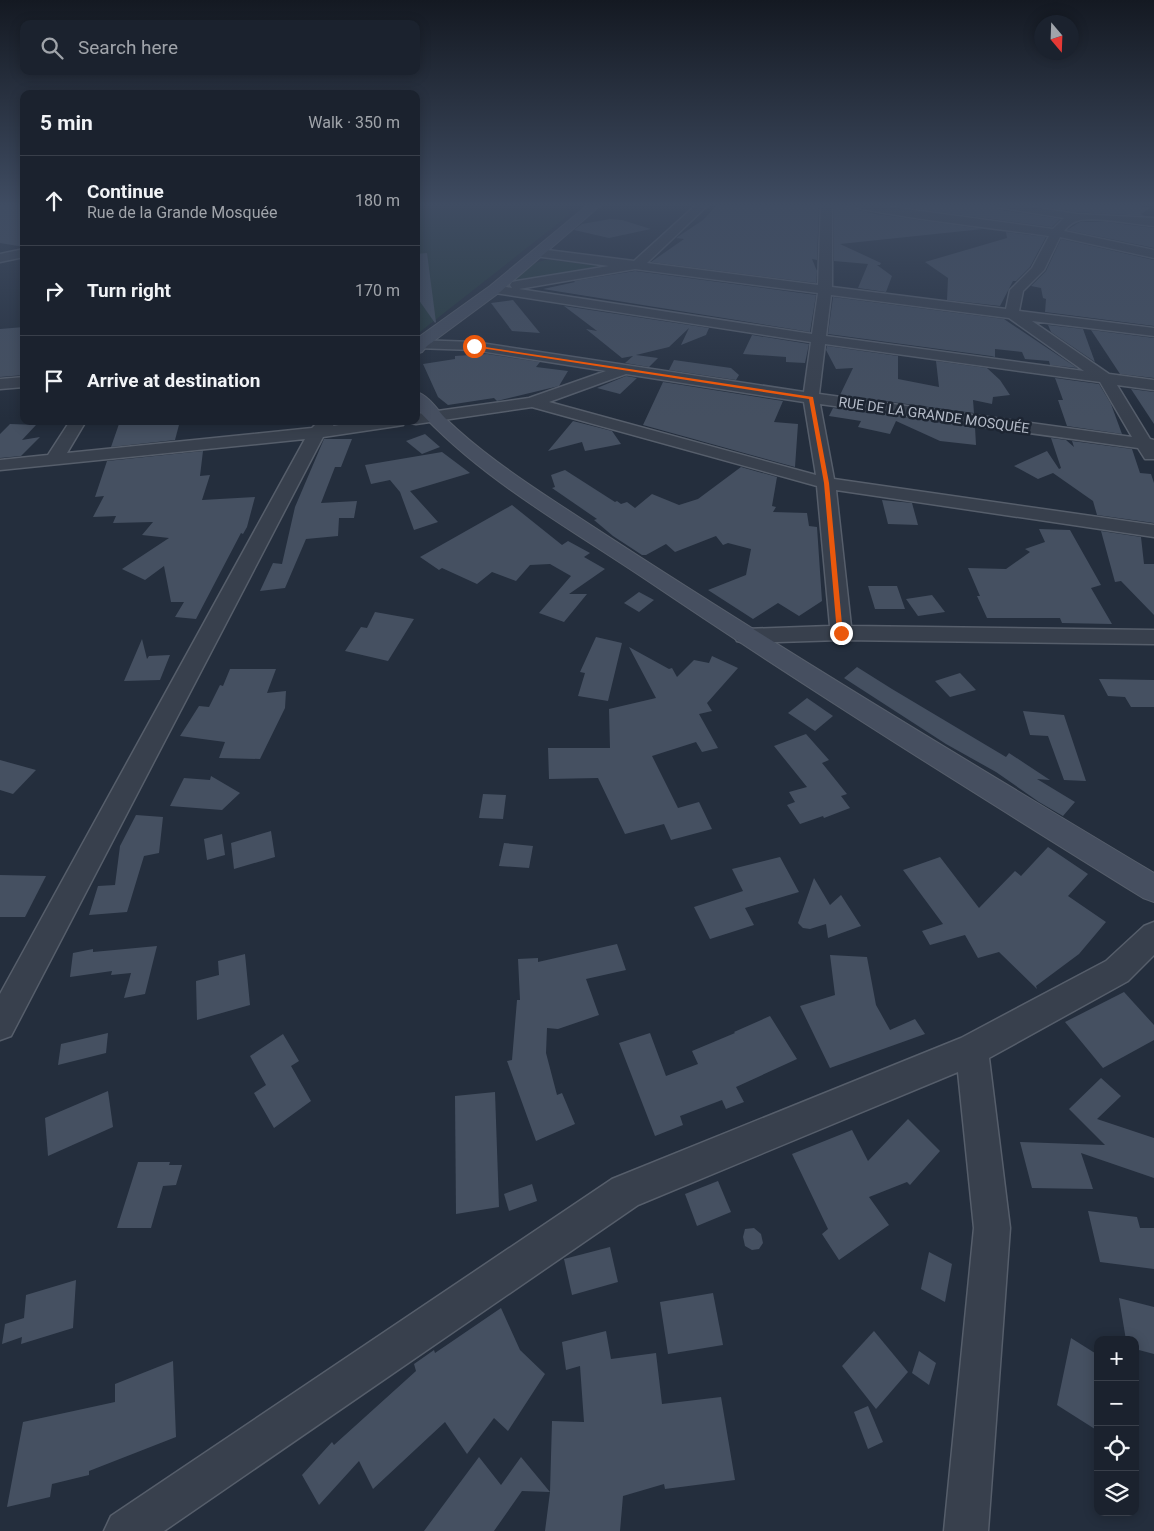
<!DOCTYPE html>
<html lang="en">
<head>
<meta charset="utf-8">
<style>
  :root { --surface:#1b222e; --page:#282f3a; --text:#f1f3f6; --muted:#a0a4aa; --line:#393f4a }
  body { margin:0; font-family:Roboto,sans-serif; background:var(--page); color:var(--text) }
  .controls { position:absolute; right:15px; bottom:15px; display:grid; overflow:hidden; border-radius:10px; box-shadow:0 2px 12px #0003 }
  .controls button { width:45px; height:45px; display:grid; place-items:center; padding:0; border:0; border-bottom:1px solid var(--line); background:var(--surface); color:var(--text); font:25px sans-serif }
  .compass { position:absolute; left:1034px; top:15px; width:45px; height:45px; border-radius:50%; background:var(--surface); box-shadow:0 2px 12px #0003; rotate:161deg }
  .stop { position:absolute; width:15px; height:15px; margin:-11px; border:4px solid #ea580c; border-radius:50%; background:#fff }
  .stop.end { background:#ea580c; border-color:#fff; box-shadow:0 1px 5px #0008 }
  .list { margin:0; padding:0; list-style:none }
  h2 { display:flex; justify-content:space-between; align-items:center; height:65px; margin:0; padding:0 20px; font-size:21px }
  h2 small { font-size:16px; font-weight:400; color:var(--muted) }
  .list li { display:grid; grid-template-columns:32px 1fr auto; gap:15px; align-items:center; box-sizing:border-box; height:90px; padding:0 20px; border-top:1px solid var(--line) }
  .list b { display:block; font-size:19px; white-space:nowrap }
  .list p { margin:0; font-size:16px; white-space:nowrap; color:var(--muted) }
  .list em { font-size:16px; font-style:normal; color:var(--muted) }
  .icon { flex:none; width:28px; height:28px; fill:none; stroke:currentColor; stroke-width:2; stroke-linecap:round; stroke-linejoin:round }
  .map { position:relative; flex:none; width:1154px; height:1531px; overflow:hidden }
  .search { position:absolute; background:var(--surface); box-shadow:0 2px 12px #0003; left:20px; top:20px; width:400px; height:55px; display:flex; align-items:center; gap:12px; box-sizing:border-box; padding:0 18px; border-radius:10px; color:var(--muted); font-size:19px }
  .panel { position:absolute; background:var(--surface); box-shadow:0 2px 12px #0003; left:20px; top:90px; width:400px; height:335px; border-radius:10px }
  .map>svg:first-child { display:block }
</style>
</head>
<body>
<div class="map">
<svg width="1154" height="1531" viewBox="0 0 1154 1531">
  <rect width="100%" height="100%" fill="#242e3d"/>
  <g fill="#263b3e">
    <polygon points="416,204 565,204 570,214 416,335"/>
    <polygon points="545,260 552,260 598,266 517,283 515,279 535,263"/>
  </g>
  <g fill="#455061">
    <polygon points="0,204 23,204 22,214 24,214 24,247 0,243"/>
    <polygon points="718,204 819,204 817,260 812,259 817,271 816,283 651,262 684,239 676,238 703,220"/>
    <polygon points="834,204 843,204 854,209 876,214 983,229 840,244 881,263 880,265 877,265 892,276 886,292 858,288 868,264 834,261"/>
    <polygon points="880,204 988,204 996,209 1060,219 1052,227"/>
    <polygon points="1024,204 1131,204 1150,208 1141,214 1145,216 1077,212"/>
    <polygon points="610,219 622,220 651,229 609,238 574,230 582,224"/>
    <polygon points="1080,222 1107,222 1154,228 1154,248 1067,230"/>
    <polygon points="1006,232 1046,237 1030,267 1016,281 1013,281 1000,306 947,300 948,278 925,262 1007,238"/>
    <polygon points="1061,239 1154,260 1154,326 1045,312 1046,299 1043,298 1041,288 1031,286 1046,271"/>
    <polygon points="427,253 436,322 435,323 416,296 416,254"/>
    <polygon points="635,271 816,295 810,332 543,289 575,282 574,281"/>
    <polygon points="833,297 1004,319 1077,368 1050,365 1049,361 1025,359 1022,352 995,349 995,357 991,356 828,334"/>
    <polygon points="513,300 540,333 512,331 491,303"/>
    <polygon points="564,306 709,328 706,335 681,345 689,328 669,347 636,355 658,358 649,367 625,363 633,356 622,358 586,329 597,331"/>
    <polygon points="1048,325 1083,329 1095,362 1051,332"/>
    <polygon points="24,327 24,375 0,377 0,329"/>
    <polygon points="1091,330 1154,338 1154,378 1120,374"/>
    <polygon points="752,335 809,344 805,363 786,362 786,357 743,354"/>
    <polygon points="827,346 898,356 898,379 939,387 936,361 987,368 1000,380 1010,395 993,397 992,404 973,400 974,413 840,395 853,368 836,369 826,350"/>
    <polygon points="487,354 540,362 536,367 568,371 559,386 497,401 494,398 448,405 438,397 423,364 455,359 455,356"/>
    <polygon points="674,360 731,368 739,375 736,380 669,370"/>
    <polygon points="626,376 637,378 620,394 597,388"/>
    <polygon points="1055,378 1099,384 1111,404 1122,434 1067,426 1058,400 1063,400"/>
    <polygon points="663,382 783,401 774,422 798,424 795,467 643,425"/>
    <polygon points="1131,389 1154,392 1154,424"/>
    <polygon points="833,408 975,427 976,445 940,441 896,421 890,434 858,427 861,421 829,416"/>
    <polygon points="120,421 180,421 175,440 111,447"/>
    <polygon points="573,421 612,431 621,444 585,451 582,442 548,451"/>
    <polygon points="10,424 36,425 22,440 40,437 21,456 0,458 0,434"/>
    <polygon points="425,434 440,447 422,454 406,441"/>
    <polygon points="1051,438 1066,440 1074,447 1072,441 1132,449 1140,473 1151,474 1154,483 1154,523 1097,515 1093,501 1053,473 1038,479 1014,466 1047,451 1059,469 1061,468"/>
    <polygon points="324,439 352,439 341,467 335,467 321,503 357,501 354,518 339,518 338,536 306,539 285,588 260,591 273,563 282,564 295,507"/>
    <polygon points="203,451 200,476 210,475 202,500 255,497 247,527 243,534 241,533 196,619 175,617 184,602 171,602 164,566 145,580 122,569 169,538 142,535 153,522 113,523 116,516 93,517 104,496 95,497 107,461"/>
    <polygon points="442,452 470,473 410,491 438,522 414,530 400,492 390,480 371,484 365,465"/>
    <polygon points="741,467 777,477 772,506 776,507 773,512 807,513 809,526 817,527 822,601 799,616 778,603 753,619 708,590 746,575 751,549 728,543 723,545 716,536 675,552 666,544 646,555 642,555 613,536 594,520 597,519 552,488 555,487 551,475 565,470 615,502 617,501 621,504 627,502 635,508 652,494 679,505 698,499"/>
    <polygon points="882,500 912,503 918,525 888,524"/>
    <polygon points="512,505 562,545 568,541 590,553 584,557 605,569 569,594 587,594 564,622 539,613 571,576 550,564 530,565 516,581 492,572 477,584 442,568 439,570 420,557"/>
    <polygon points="1039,529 1070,530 1101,585 1091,588 1112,624 1062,623 1060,618 987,618 977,596 980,596 968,568 1006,569 1030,552 1025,549 1045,542"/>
    <polygon points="1101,531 1141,537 1144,564 1154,564 1154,615 1121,581 1115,582"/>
    <polygon points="868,586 897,586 905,609 875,609"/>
    <polygon points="639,592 654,600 639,612 624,603"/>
    <polygon points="932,595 945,612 918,616 906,599"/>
    <polygon points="375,612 414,619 388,661 345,651 361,627 367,628"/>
    <polygon points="596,637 622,643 608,701 578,696 585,673 580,672"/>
    <polygon points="142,639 147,659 149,656 170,655 160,680 124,681"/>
    <polygon points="629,647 669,669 672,668 677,677 694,660 709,663 712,656 738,668 707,703 712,711 699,714 718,748 702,752 696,742 652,756 678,808 699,802 712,829 671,840 664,824 625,834 598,778 549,779 548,748 610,748 609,709 656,698"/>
    <polygon points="857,667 892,689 1006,757 1009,753 1050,780 1037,779 1075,802 1063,816 1039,802 996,772 946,744 844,678"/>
    <polygon points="230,669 276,669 267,693 286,691 285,708 260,759 219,758 225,742 180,736 199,706 209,707 220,685 223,686"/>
    <polygon points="960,673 976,690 950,697 935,681"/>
    <polygon points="1099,679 1154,680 1154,707 1131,707 1125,697 1108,696"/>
    <polygon points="807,698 833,716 815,731 788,713"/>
    <polygon points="1023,711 1064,715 1086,781 1064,780 1048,736 1030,735"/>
    <polygon points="806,734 829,760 822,763 847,794 841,796 850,808 824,818 823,816 800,824 787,805 795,802 789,792 807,787 774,746"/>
    <polygon points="0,760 36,770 13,794 0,790"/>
    <polygon points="211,776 240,793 222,810 170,806 184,778 210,780"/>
    <polygon points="483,794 506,795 503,819 479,818"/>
    <polygon points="136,815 163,817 159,853 144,856 127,912 89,915 98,886 115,885 120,846"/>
    <polygon points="271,831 275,857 234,869 231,843"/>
    <polygon points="222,834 225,855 207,860 204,839"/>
    <polygon points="504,843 533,846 529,868 499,866"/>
    <polygon points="1048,847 1088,874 1068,896 1106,922 1079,954 1036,986 1037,989 999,952 978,958 965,935 930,945 922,931 943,924 903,870 940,857 979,908 1015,871 1021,876"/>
    <polygon points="780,857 799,892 745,908 754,925 710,939 694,907 743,891 732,869"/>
    <polygon points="0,875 46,876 25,917 0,917"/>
    <polygon points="814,878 830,905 841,895 861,926 828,938 826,924 810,929 803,928 798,923"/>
    <polygon points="617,944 626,970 586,979 599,1015 558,1029 547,1028 546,1053 557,1095 562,1093 575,1124 536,1141 507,1061 512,1060 517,1000 520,1000 518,959 538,958 538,962"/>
    <polygon points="157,946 145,994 124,998 131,973 111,975 112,971 70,977 73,953 93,949 93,952"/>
    <polygon points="245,954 250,1005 197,1020 196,981 219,975 218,961"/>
    <polygon points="830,955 867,957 876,1005 890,1030 915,1019 925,1034 830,1068 800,1006 835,995"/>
    <polygon points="1124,992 1154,1025 1154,1040 1103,1068 1065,1022"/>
    <polygon points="770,1016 797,1059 736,1087 744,1102 726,1109 722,1100 680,1116 683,1125 655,1136 619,1043 650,1033 666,1076 698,1064 692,1051 735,1033 734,1032"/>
    <polygon points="108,1033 106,1053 58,1065 61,1044"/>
    <polygon points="283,1034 299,1061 291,1066 311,1101 274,1128 254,1093 266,1085 250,1056"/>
    <polygon points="1101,1078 1121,1096 1097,1119 1154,1138 1154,1178 1081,1153 1093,1189 1032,1188 1020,1142 1105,1145 1069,1109"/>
    <polygon points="108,1091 113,1127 48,1156 45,1118"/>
    <polygon points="495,1092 499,1207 456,1214 455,1096"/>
    <polygon points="908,1119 940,1151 910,1185 907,1182 869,1197 889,1225 839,1260 822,1234 828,1229 792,1154 852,1130 868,1161"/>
    <polygon points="138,1162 170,1162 169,1165 182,1165 176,1185 163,1186 151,1228 117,1228"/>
    <polygon points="718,1181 731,1212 697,1226 685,1194"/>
    <polygon points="532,1184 537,1201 509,1211 504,1194"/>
    <polygon points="1088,1211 1137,1217 1140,1228 1154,1228 1154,1269 1100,1262"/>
    <polygon points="754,1228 761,1234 763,1243 759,1249 752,1250 745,1246 743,1237 745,1229"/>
    <polygon points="610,1247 618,1282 572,1295 564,1259"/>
    <polygon points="929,1252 952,1264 945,1302 921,1289"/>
    <polygon points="76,1280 73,1328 21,1344 22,1337 2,1344 5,1324 24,1318 26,1295"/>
    <polygon points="713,1293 723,1345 668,1354 660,1302"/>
    <polygon points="1119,1298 1154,1307 1154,1354 1135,1349 1135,1340 1126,1340"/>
    <polygon points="501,1308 520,1350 545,1374 508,1431 494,1418 467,1454 445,1422 373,1489 359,1461 319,1505 302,1475 332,1442 334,1445 416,1371 414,1364 434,1350 435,1353"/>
    <polygon points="606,1331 611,1359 656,1353 662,1404 721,1397 735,1480 665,1489 664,1484 623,1496 620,1531 545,1531 550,1492 522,1491 494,1531 424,1531 479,1457 501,1485 521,1457 550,1492 552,1421 584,1422 580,1366 566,1370 562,1342"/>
    <polygon points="874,1331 908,1372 876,1409 842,1366"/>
    <polygon points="1071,1338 1098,1355 1098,1431 1057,1405"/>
    <polygon points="919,1351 936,1363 929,1385 912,1373"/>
    <polygon points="173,1361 176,1437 89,1471 89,1475 52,1484 50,1497 7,1507 23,1422 115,1402 115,1384"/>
    <polygon points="868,1406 883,1442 868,1449 854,1412"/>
  </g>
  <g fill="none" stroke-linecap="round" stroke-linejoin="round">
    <defs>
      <g id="street">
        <path d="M697,204H709L647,263L818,285L821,204H832V287L1006,309L1010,290L1032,268L1049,236C1024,232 853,212 845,204H869L1053,229L1064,218L996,207L990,204H1015L1077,214L1154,218V226C1132,224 1101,217 1080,220C1072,222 1068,226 1064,231L1154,250V258L1060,237L1044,270L1023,291L1019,311L1154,328V336L1032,321L1109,374L1154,380V390L1117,385L1150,439L1154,440V459H1145L1138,448L820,404L834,479L1154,525V537L836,490L851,626L1154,630V644L841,640L745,643L737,641L734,636L737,631L745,629L830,626L817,486L532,407L416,424L410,423L409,421H416V414L529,398L606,371L474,350L416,348V340L474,342L804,392L811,342L495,293L488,289L495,285L512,288L510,285L512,282L517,281L609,266L535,256L533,253L535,250L539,249L634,261ZM635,269L818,293L812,334L519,289ZM831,295L1009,318L1084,371L826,336ZM825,344L1100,382L1132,437L819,394ZM626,374L804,402L816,475L549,402Z"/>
        <polygon points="24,249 24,257 0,262 0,254"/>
        <polygon points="24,377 24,387 0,389 0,379"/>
        <polygon points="70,421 86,421 67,453 312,428 319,421 336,421 333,426 362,421 405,421 403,425 397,426 323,437 11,1036 0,1040 0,994 305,439 0,470 0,460 48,455"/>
        <polygon points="1154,922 1154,955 1128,981 989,1058 1010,1228 988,1531 944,1531 974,1228 958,1072 638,1205 164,1531 104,1531 111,1516 612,1179 961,1038 1106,961 1144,926"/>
      </g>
      <g id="secondary">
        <polygon points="589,204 602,204 500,292 427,346 422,352 416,354 416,339 490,286"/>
        <path d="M416,392C428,395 437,409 445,418C478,450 516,476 554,501C751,631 952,752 1154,873V902L1143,898C976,794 809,690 645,579C566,526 481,479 416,408Z"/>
      </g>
    </defs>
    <use href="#street" stroke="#565e6b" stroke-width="3"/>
    <use href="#secondary" stroke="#565e6b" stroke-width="2"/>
    <use href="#street" fill="#38404d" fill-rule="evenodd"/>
    <use href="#secondary" fill="#464f60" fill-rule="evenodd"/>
  </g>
  <linearGradient id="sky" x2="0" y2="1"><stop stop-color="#141922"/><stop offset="0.49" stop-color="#3f4c62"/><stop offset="1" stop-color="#3f4c62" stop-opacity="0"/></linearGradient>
  <rect width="1154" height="418" fill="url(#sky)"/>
  <polygon fill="#ea580c" points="472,345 813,397 829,483 843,635 837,633 824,483 809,399 474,347"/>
  <g text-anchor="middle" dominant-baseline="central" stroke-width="5" stroke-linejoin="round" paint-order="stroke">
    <g font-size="14" fill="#b4bbc8" stroke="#1d2532">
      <text transform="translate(934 415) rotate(8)">RUE DE LA GRANDE MOSQUÉE</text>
    </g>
  </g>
</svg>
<div class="controls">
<button>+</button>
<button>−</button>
<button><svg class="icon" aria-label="locate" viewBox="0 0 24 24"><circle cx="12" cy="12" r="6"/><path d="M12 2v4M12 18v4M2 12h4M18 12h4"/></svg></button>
<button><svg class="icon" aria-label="layers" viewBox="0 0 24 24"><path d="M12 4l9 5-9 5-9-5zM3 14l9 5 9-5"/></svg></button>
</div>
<svg class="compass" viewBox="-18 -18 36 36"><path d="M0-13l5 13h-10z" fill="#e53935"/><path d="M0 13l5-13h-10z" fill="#a0a4aa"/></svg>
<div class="stop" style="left:474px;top:346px"></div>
<div class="stop end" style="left:841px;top:633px"></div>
<div class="search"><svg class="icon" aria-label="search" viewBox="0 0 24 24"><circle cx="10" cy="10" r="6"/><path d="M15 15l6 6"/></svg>Search here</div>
<section class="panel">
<h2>5 min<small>Walk · 350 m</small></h2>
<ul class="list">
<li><svg class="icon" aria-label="ahead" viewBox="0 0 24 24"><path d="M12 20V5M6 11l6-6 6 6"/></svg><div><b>Continue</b><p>Rue de la Grande Mosquée</p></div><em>180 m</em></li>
<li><svg class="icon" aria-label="right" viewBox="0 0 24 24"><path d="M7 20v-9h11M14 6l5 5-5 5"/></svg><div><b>Turn right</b></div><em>170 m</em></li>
<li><svg class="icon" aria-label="arrive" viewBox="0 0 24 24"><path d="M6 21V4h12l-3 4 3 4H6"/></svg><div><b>Arrive at destination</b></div></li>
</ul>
</section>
</div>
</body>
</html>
